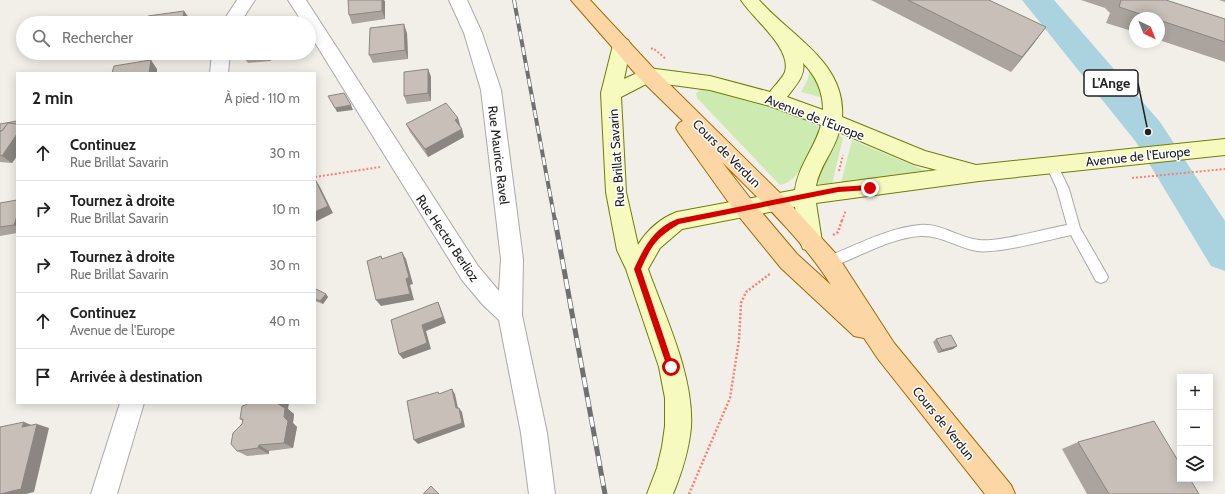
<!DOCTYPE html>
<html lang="fr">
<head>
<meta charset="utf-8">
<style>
  :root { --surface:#fff; --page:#f2f2f2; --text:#222; --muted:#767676; --line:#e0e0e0 }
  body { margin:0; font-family:Cabin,sans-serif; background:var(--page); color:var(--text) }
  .controls { position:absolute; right:12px; bottom:12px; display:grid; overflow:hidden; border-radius:0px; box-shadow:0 2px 10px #0003 }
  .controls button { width:36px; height:36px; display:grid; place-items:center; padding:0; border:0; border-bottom:1px solid var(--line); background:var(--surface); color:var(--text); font:20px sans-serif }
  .compass { position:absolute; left:1129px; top:12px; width:36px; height:36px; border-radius:50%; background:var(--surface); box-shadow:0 2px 10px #0003; rotate:137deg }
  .stop { position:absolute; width:12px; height:12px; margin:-9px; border:3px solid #d40000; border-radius:50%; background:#fff }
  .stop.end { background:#d40000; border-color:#fff; box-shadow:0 1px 4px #0008 }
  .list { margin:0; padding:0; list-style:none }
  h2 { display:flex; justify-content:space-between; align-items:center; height:52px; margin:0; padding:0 16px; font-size:17px }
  h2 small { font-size:13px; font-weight:400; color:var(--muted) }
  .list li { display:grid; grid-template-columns:26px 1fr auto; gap:12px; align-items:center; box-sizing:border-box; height:56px; padding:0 16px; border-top:1px solid var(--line) }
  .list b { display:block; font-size:15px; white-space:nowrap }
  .list p { margin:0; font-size:13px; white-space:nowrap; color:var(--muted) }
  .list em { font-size:13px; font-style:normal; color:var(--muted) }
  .icon { flex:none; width:22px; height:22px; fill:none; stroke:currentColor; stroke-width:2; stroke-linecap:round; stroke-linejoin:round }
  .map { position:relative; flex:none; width:1225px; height:494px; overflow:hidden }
  .search { position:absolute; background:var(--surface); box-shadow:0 2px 10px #0003; left:16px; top:16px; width:300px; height:44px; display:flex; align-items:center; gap:10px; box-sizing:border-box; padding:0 14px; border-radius:22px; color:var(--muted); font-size:15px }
  .panel { position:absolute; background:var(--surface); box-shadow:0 2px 10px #0003; left:16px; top:72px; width:300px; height:332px; border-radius:0px }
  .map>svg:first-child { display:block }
</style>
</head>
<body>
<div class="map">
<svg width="1225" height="494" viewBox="0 0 1225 494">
  <rect width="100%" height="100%" fill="#f2efe9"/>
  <g fill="#cdebb0">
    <polygon points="809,72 814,72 824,98 801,92 808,79"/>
    <path d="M710,89L789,112L818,126C822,142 797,184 780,185L697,98L696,93L700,90Z"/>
    <path d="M837,134L843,138L832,184L820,185L818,182C821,165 833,150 837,134Z"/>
    <polygon points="852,140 931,173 841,183"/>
  </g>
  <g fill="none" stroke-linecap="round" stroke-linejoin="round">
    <polygon fill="#aad3df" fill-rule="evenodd" points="1022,0 1054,0 1160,122 1225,221 1225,271 1211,266 1136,142"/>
    <defs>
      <path id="lane" d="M1052,160L1056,162L1069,189L1080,228L1106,273L1108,277L1106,281L1101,283L1096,281L1071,235C1048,240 998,254 977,251C958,248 941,235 921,236C892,237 857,258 829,268L824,266L822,262L824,258C855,246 887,228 920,225C941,223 959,238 979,240C1000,242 1044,229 1067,225L1057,189L1046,165L1048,162Z"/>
      <g id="street">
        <polygon points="237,0 255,0 240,23 222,23"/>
        <polygon points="288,0 306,0 478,266 499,291 501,259 481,90 464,33 449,0 467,0 482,33 501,90 523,259 522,315 547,433 555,494 529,494 521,433 499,320 483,305 462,280 309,33 309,23 303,23"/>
        <polygon points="212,53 230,53 228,73 210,73"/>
        <polygon points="120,403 144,403 117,494 91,494"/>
      </g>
      <path id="secondary" d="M741,0H759C790,36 846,62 842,117L925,151L976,165L1225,139V155L979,181L816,203L822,242L819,249L811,251L803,249L800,242L795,207L682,229L660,248L648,269C665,317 694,375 691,427C689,450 682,472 673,494H647L657,468L662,447L665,426V398L659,367L626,269L617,250L606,192L601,93L613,45L616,40L622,38L628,40L631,45L624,79L648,68L710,76L770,92C774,86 782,79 785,72C792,48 753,19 741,0ZM803,63C816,76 823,91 823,110L787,97C794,87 806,76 803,63ZM650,82L710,90L770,106L821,125C815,148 798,166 795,190L677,212C661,218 647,230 638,245L626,192L621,97ZM839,132L914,164L937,170L816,186C819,167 834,151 839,132Z"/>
      <path id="primary" d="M571,0H590L655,70L783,196L837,255L894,343L1011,485L1015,494H985L878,359L864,338L854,336L781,268L737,214L679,133L676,128L679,123L683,121L641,80ZM722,162C760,200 802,239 831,285L797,254L753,202Z"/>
    </defs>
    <use href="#lane" stroke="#a9a9a9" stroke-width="2"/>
    <use href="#street" stroke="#a9a9a9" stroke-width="2"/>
    <use href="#secondary" stroke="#707d05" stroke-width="2"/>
    <use href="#primary" stroke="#a06b00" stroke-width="2"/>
    <g stroke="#fa8072" stroke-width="2" stroke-dasharray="2 2" stroke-linecap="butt">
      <polyline points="651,49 653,48 666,59"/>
      <polyline points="839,171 843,155"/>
      <polyline points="315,177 380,167"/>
      <polyline points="1132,178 1225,169"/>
      <polyline points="842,221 846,210"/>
    </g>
    <g stroke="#fa8072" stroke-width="2.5" stroke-dasharray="2 2" stroke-linecap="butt">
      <polyline points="833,235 838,232 842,220"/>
      <polyline points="689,494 730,398 739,340 741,303 746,292 771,273"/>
    </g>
    <use href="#lane" fill="#fff" fill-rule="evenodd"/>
    <use href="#street" fill="#fff" fill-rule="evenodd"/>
    <use href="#secondary" fill="#f7fabf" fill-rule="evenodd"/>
    <use href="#primary" fill="#fcd6a4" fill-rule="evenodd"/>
    <defs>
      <polyline id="rail-far1" points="514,0 555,221"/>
      <polyline id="rail" points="555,220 605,494"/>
    </defs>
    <use href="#rail-far1" stroke="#707070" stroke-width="4"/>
    <use href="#rail" stroke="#707070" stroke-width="5"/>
    <use href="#rail-far1" stroke="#fff" stroke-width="2.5" stroke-dasharray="8" stroke-linecap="butt"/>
    <use href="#rail" stroke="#fff" stroke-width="3.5" stroke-dasharray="10" stroke-linecap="butt"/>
  </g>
  <g fill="#aba49e">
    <polygon points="348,0 384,0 385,2 385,19 352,24 349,15"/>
    <polygon points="871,0 989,0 1035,42 1011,72"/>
    <polygon points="1081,0 1166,0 1225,19 1225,62 1159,40 1159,18 1135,18 1135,32 1106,23 1110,13 1105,8"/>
    <polygon points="1219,0 1225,0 1225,2"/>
    <polygon points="407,33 408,59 373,63 369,55"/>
    <polygon points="246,53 271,53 271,61 248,63 245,59"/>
    <polygon points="428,69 431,77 431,101 407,104 404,96"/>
    <polygon points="458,118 464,137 428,157 410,132 406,124"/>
    <polygon points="17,121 17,156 12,163 0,162 0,124"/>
    <polygon points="17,200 17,233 0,236 0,203"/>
    <polygon points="315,290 326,294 328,297 323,304 315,301"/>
    <polygon points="936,339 957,346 953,349 938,353 933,342"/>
    <polygon points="288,409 294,414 293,423 297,427 293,448 269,451 269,454 247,456 237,451 243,421 240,419"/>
    <polygon points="1078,442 1199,494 1087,494 1062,449"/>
  </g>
  <g fill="#8b8681">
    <polygon points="382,0 384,0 385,2 385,19 382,11"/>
    <polygon points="184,11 190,19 189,23 182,23"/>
    <polygon points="404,24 407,33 408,59 405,50"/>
    <polygon points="1046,27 1035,42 1011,72 1022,57"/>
    <polygon points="269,53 271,53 271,61 268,56"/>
    <polygon points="151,60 157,69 157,73 149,73"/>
    <polygon points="428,69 431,77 431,101 428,93"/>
    <polygon points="351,105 353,110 337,112 335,108"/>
    <polygon points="458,118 460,126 455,120"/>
    <polygon points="462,129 464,137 428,157 425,149"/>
    <polygon points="17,134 17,156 12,163 2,156"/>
    <polygon points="315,179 320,187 333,213 315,222"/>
    <polygon points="17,216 17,227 14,225"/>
    <polygon points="402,252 406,259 413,284 410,285 414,300 381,306 376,300"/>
    <polygon points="326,294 328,297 323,304 320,301"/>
    <polygon points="438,302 441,309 446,323 426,331 431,349 403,359 399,354 422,325"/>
    <polygon points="957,346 953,349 938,353 942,350"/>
    <polygon points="452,389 455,394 459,413 456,408"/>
    <polygon points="278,403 289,403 288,409 294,414 293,423 297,427 293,448 284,443 284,417"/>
    <polygon points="459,408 462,412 465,427 418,444 414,440"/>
    <polygon points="24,422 36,427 22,427"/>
    <polygon points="37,424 49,428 34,492 26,494 0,494"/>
    <polygon points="259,445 269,451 269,454 258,448"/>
  </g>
  <g fill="#c7bfb8" stroke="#8b8681">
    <polygon points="348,0 382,0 382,11 349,15"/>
    <polygon points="908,0 989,0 1046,27 1022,57"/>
    <polygon points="1121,0 1166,0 1225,19 1225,42 1159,20 1159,18 1152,18 1119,7"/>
    <polygon points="184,11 182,23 147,23 148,16"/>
    <polygon points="272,21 271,23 258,23"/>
    <polygon points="404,24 405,50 369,55 370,28"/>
    <polygon points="246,53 269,53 268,56 245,59"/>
    <polygon points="151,60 149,73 112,73 114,66"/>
    <polygon points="428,69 428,93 404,96 404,72"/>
    <polygon points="344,93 351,105 335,108 328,96"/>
    <polygon points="446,103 458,118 455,120 462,129 425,149 406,124"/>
    <polygon points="17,121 17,124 8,123 2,131 0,131 0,124"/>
    <polygon points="8,123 17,124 17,134 2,156 0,155 0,131 2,131"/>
    <polygon points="315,179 328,206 315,212"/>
    <polygon points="17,200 17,216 14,225 0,227 0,203"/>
    <polygon points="402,252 409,277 406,279 410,294 376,300 367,261 381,256 382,259"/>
    <polygon points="316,289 326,294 320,301 315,299 315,290"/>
    <polygon points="438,302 443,317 422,325 427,343 399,354 391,320"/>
    <polygon points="951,335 957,346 942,350 936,339"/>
    <polygon points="452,389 456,408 459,408 462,423 414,440 407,401 438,392 439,394"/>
    <polygon points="247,403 278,403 278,404 285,408 284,417 288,421 284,443 259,445 258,448 237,451 231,444 233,433 242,424 243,419 240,419 242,406 246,405"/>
    <polygon points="1154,421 1180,464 1180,479 1190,479 1199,494 1109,494 1078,442"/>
    <polygon points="24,422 22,427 37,424 21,489 0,494 0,427"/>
    <polygon points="431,486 439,494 423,494"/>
  </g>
  <path fill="#d40000" d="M870,185L873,188L870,190L838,192L679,224C656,238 652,245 641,269L674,367L673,370H668L634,269C644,247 654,228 677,219L838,187Z"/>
  <g text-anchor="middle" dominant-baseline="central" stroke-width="3" stroke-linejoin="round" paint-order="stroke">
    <g font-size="13" fill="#222" stroke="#fff">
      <text transform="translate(815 117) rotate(21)">Avenue de l'Europe</text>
      <text transform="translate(727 153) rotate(45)">Cours de Verdun</text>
      <text transform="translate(499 155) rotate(83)">Rue Maurice Ravel</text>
      <text transform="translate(1138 156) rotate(-6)">Avenue de l'Europe</text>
      <text transform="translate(616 158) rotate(-94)">Rue Brillat Savarin</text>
      <text transform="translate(448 238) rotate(56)">Rue Hector Berlioz</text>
      <text transform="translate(944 423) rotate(51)">Cours de Verdun</text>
    </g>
  </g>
  <path fill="none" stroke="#222" stroke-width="1.5" d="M1148 132L1138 83"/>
  <circle fill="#222" stroke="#fff" stroke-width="1.5" cx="1148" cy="132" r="4"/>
  <rect fill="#fff" stroke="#222" stroke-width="1.5" x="1084" y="70" width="54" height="26" rx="4"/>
  <g font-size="14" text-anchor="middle" font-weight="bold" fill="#222">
    <text x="1111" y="88">L'Ange</text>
  </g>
</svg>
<div class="controls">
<button>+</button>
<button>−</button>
<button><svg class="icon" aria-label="layers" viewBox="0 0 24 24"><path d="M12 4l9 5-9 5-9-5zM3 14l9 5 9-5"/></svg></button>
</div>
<svg class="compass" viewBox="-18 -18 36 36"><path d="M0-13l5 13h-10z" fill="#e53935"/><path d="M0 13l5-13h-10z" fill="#767676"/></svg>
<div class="stop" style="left:671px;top:367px"></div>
<div class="stop end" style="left:870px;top:188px"></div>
<div class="search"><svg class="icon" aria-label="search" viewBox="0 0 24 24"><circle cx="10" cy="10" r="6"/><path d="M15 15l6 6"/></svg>Rechercher</div>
<section class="panel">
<h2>2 min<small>À pied · 110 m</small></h2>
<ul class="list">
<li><svg class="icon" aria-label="ahead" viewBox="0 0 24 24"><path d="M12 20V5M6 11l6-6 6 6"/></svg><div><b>Continuez</b><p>Rue Brillat Savarin</p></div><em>30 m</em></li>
<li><svg class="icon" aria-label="right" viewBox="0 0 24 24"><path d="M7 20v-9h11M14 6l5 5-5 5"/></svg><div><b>Tournez à droite</b><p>Rue Brillat Savarin</p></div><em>10 m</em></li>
<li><svg class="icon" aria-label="right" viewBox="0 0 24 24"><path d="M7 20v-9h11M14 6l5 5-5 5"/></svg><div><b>Tournez à droite</b><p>Rue Brillat Savarin</p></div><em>30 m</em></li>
<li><svg class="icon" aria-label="ahead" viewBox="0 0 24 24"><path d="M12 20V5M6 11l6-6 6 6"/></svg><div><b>Continuez</b><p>Avenue de l'Europe</p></div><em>40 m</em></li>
<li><svg class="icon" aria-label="arrive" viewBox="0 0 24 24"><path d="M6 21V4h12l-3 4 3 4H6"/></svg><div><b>Arrivée à destination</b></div></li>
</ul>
</section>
</div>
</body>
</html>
